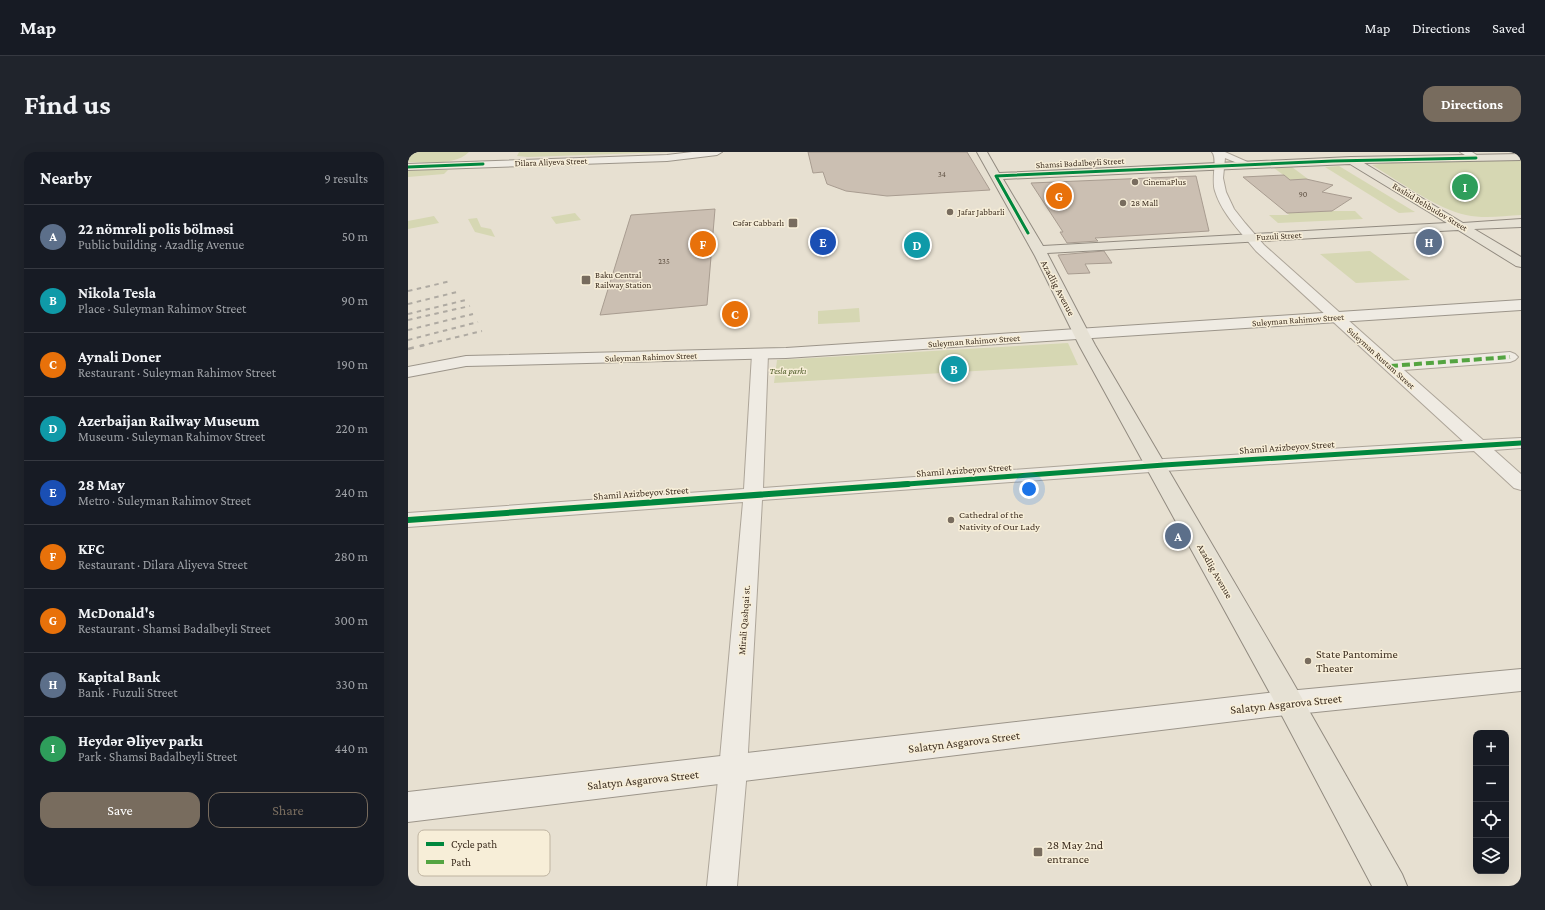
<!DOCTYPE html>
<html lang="en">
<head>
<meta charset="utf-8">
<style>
  :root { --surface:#171b24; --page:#20242c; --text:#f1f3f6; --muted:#9ea1a6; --line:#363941; --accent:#786c5e }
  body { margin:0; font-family:"Crimson Pro",serif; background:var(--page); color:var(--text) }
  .controls { position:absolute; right:12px; bottom:12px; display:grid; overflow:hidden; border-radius:8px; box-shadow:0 4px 16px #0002 }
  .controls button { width:36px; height:36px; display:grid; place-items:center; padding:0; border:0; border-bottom:1px solid var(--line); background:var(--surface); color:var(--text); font:20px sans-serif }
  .you { position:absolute; left:621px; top:337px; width:14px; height:14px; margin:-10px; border:3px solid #fff; border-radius:50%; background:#1a73e8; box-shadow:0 0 0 6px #1a73e833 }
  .badge { display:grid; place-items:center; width:26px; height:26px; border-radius:50%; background:var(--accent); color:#fff; font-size:13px; font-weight:700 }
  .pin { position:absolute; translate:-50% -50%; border:2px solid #fff; box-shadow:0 1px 4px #0006 }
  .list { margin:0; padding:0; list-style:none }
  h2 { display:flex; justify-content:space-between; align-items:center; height:52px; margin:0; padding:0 16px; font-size:17px }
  h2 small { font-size:13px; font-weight:400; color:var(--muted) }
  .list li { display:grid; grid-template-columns:26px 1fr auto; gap:12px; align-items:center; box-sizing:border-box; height:64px; padding:0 16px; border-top:1px solid var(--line) }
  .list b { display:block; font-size:15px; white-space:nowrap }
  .list p { margin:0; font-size:13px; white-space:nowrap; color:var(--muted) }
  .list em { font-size:13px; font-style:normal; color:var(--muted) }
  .actions { display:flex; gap:8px; padding:12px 16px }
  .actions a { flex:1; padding:9px 0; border:1px solid var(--accent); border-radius:12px; text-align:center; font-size:14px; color:var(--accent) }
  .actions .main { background:var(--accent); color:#fff }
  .icon { flex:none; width:22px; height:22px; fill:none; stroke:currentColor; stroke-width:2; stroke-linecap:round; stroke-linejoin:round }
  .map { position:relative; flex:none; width:1113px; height:734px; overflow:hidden; border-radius:12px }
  header { display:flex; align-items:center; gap:24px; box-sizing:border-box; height:56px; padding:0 20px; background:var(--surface); border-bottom:1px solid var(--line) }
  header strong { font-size:19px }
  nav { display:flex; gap:22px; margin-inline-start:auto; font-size:14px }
  .intro { display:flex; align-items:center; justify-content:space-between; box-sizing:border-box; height:96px; padding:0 24px }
  h1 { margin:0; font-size:28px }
  .button { padding:10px 18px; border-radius:12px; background:var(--accent); color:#fff; font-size:14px; font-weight:700 }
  main { display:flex; gap:24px; padding:0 24px }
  aside { flex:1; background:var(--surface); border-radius:12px; box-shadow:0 4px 16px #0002 }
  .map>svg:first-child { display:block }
</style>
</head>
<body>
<header>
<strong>Map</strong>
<nav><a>Map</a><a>Directions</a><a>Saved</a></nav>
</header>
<div class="intro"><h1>Find us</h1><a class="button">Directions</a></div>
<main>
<aside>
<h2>Nearby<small>9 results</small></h2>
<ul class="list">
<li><span class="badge" style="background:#5c6f8a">A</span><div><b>22 nömrəli polis bölməsi</b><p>Public building · Azadlig Avenue</p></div><em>50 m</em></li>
<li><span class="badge" style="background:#0f9aa8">B</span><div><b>Nikola Tesla</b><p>Place · Suleyman Rahimov Street</p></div><em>90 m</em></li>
<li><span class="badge" style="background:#e8710a">C</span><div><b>Aynali Doner</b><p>Restaurant · Suleyman Rahimov Street</p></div><em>190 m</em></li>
<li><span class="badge" style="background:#0f9aa8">D</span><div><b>Azerbaijan Railway Museum</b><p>Museum · Suleyman Rahimov Street</p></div><em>220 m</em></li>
<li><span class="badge" style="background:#1a4fb4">E</span><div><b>28 May</b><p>Metro · Suleyman Rahimov Street</p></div><em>240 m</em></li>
<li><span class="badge" style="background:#e8710a">F</span><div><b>KFC</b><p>Restaurant · Dilara Aliyeva Street</p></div><em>280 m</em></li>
<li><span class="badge" style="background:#e8710a">G</span><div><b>McDonald's</b><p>Restaurant · Shamsi Badalbeyli Street</p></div><em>300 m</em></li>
<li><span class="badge" style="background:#5c6f8a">H</span><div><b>Kapital Bank</b><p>Bank · Fuzuli Street</p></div><em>330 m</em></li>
<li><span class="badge" style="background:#2e9e5b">I</span><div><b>Heydər Əliyev parkı</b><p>Park · Shamsi Badalbeyli Street</p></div><em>440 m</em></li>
</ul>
<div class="actions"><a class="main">Save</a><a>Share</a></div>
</aside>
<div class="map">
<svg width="1113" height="734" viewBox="0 0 1113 734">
  <rect width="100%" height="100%" fill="#e7e0d1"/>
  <g fill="#d6d7b3">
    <path d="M0,0H61C47,14 19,10 0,10Z"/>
    <polygon points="111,0 263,0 120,5 109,4"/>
    <path d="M1113,8V63C1095,64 1076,67 1058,63C1031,58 989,28 964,13L979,11Z"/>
    <polygon points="931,14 1007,60 991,61 917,15"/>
    <polygon points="884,15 900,27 882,28 866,16"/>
    <polygon points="0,18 40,18 36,22 0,25"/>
    <polygon points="924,59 947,59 955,67 870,71 861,63 881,63 879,61"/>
    <polygon points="167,61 173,68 148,72 143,65"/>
    <polygon points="26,64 31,71 0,77 0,69"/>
    <polygon points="69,66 73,75 83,77 87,85 67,80 60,67"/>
    <polygon points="962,99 1002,128 948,131 912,102"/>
    <polygon points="451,156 452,170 410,172 410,159"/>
    <polygon points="660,191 670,213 366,231 369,208"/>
  </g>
  <g fill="#cbbfb2" stroke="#a89c90">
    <polygon points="400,0 559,0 582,38 479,44 438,39 419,32 415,20 405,21"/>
    <polygon points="876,23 882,28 898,27 925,33 914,40 944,46 924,59 879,61 835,25"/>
    <polygon points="788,24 801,79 687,86 690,89 659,91 652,80 655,80 623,31"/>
    <polygon points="307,57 299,153 192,163 223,63"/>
    <polygon points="696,99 704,111 677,112 682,121 660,122 650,103"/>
  </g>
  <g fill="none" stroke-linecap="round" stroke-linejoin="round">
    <defs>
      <g id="street">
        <path d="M804,0H817L844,12L839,15L817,6L815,26L818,40L826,57L837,71L856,93L986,209L1102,200L1107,202L1110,205L1107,208L1102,210L996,218L1075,288L1113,286V296L1086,298L1113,322V338L1106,336L1066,299L756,319L354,348L339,618L329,734H299L311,618L335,350L0,375V361L336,337L344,202L347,199H357L360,202L355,336L756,307L1055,289L848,99C833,80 814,62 807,39C803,27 810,6 804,0Z"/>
        <polygon points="1052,0 1064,0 1073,6 1071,8 1065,8"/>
      </g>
      <g id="secondary">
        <polygon points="284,0 314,0 309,3 259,9 0,18 0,12 259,3"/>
        <polygon points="1113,148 1113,158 378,206 58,214 0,225 0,215 58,204 378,196"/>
        <polygon points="1113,517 1113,539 869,564 0,670 0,640 869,540"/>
      </g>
      <path id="primary" d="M569,0H579L591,21L943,5L1113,2V8L956,11L1055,71L1113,67V75L1066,77L1113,105V115L1108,114L1050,78L639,101L687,193L883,527L994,722L999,734H964L863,543L671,193L627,104ZM942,12L1039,71L635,94L595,27Z"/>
    </defs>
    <use href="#street" stroke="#ada599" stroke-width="2"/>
    <use href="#secondary" stroke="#9c958a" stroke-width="2"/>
    <use href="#primary" stroke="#928b80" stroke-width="2"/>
    <use href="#street" fill="#efebe3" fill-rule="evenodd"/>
    <use href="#secondary" fill="#efebe3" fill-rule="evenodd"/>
    <use href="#primary" fill="#e6e1d4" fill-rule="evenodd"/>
    <g stroke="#afaaa2" stroke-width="2" stroke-dasharray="4.5 4.5" stroke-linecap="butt">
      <polyline points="0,139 43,129"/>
      <polyline points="0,152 49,140"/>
      <polyline points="0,162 58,148"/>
      <polyline points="0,168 62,154"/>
      <polyline points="0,178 65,162"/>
      <polyline points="0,188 70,170"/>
      <polyline points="12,194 74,179"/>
    </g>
    <polyline stroke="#afaaa2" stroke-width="2.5" stroke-dasharray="6 6" stroke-linecap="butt" points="0,197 16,193"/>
    <polyline stroke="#54a441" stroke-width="4" stroke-dasharray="8 4" stroke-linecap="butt" points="982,214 1102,205"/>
    <defs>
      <g id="cycleway-far2">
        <polyline points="0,15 75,12"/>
        <polyline points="620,81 588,24 925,9 1068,6"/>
      </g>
      <polyline id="cycleway-far1" points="486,333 756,313 1113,291"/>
      <polyline id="cycleway" points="0,368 500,332"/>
    </defs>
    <use href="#cycleway-far2" stroke="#f7eed8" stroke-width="4.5"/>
    <use href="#cycleway-far1" stroke="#f7eed8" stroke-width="7"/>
    <use href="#cycleway" stroke="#f7eed8" stroke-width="9"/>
    <use href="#cycleway-far2" stroke="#00873e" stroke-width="3"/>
    <use href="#cycleway-far1" stroke="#00873e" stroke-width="5"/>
    <use href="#cycleway" stroke="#00873e" stroke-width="6"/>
  </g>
  <g fill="#786c5e" stroke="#f7eed8" stroke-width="1.5">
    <circle cx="727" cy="30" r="4"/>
    <circle cx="715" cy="51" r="4"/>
    <circle cx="542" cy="60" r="4"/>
    <rect x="380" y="66" width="10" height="10" rx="2"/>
    <rect x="173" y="123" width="10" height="10" rx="2"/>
    <circle cx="543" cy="368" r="4"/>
    <circle cx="900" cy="509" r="4"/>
    <rect x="625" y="695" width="10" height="10" rx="2"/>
  </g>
  <g text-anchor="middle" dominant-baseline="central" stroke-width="3" stroke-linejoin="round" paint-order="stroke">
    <g font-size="8" fill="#605244">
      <text x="534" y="22">34</text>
      <text x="895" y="42">90</text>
      <text x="256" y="109">235</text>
    </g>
    <g font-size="9" fill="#3d2e20" stroke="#f7eed8">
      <text transform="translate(143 10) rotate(-2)">Dilara Aliyeva Street</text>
      <text transform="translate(672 11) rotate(-3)">Shamsi Badalbeyli Street</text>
      <text transform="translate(1022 55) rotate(31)">Rashid Behbudov Street</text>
      <text transform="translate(871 84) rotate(-3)">Fuzuli Street</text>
      <text transform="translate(890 168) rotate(-4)">Suleyman Rahimov Street</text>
      <text transform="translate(566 189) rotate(-4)">Suleyman Rahimov Street</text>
      <text transform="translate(243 205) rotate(-2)">Suleyman Rahimov Street</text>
      <text transform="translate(973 206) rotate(42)">Suleyman Rustam Street</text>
    </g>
    <g font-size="9" fill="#3d2e20" stroke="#f7eed8" text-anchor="start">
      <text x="735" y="30">CinemaPlus</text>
      <text x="723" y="51">28 Mall</text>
      <text x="550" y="60">Jafar Jabbarli</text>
      <text x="376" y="71" text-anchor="end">Cəfər Cabbarlı</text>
      <text x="187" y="123">Baku Central<tspan x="187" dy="10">Railway Station</tspan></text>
    </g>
    <g font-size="9" font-style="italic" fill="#4d5a26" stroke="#f7eed8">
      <text x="380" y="219">Tesla parkı</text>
    </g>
    <g font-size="10" fill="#3d2e20" stroke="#f7eed8">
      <text transform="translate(650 136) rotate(62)">Azadlig Avenue</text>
      <text transform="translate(879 295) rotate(-4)">Shamil Azizbeyov Street</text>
      <text transform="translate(556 318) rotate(-4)">Shamil Azizbeyov Street</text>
      <text transform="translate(233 341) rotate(-4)">Shamil Azizbeyov Street</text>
      <text transform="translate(807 419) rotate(60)">Azadlig Avenue</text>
      <text transform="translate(336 468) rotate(-86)">Mirali Qashqai st.</text>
    </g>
    <g font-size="10" fill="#3d2e20" stroke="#f7eed8" text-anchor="start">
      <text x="551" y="362">Cathedral of the<tspan x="551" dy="12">Nativity of Our Lady</tspan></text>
    </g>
    <g font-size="12" fill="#3d2e20" stroke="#f7eed8" text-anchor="start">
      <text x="908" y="502">State Pantomime<tspan x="908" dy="14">Theater</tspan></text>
      <text x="639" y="693">28 May 2nd<tspan x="639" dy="14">entrance</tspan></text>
    </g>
    <g font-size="12" fill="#3d2e20" stroke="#f7eed8">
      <text transform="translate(878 552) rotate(-6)">Salatyn Asgarova Street</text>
      <text transform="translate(556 590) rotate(-7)">Salatyn Asgarova Street</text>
      <text transform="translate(235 628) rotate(-6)">Salatyn Asgarova Street</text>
    </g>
  </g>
  <rect x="10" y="678" width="132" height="46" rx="6" fill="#f7eed8" stroke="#bfb4a1" stroke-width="1"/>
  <rect x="18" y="690" width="18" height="4" fill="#00873e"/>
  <rect x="18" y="708" width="18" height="4" fill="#54a441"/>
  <g font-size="11" fill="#3d2e20">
    <text x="43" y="696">Cycle path</text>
    <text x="43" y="714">Path</text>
  </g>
</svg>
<div class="controls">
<button>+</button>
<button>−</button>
<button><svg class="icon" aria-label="locate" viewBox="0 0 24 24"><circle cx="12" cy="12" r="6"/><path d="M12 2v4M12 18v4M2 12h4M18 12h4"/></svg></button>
<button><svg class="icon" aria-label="layers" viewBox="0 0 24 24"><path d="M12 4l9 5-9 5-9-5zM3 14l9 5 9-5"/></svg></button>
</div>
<div class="you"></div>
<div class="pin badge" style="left:770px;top:384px;background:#5c6f8a">A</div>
<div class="pin badge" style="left:546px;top:217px;background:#0f9aa8">B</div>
<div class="pin badge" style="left:327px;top:162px;background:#e8710a">C</div>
<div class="pin badge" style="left:509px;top:93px;background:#0f9aa8">D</div>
<div class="pin badge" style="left:415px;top:90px;background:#1a4fb4">E</div>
<div class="pin badge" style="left:295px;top:92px;background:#e8710a">F</div>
<div class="pin badge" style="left:651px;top:44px;background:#e8710a">G</div>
<div class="pin badge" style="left:1021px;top:90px;background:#5c6f8a">H</div>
<div class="pin badge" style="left:1057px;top:35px;background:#2e9e5b">I</div>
</div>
</main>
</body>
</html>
